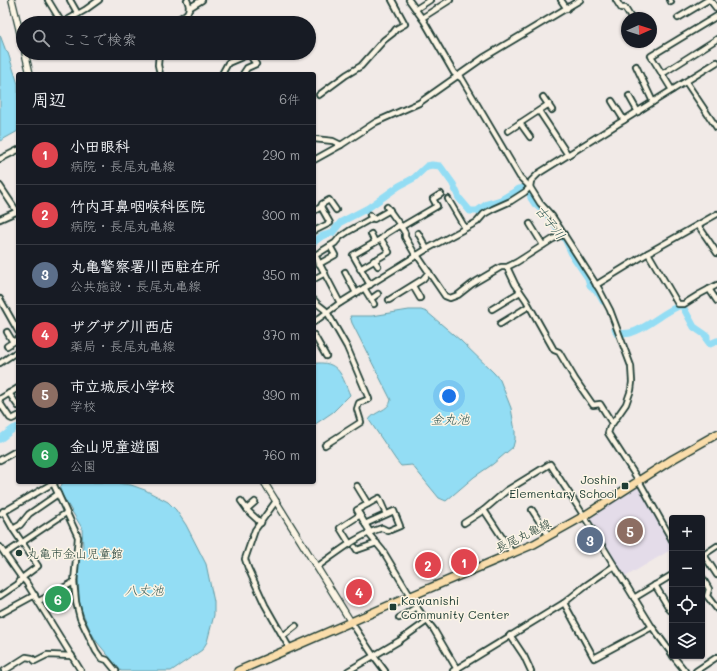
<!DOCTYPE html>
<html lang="ja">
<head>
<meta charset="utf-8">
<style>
  :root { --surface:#171b24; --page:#20242c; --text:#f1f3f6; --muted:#9ea1a6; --line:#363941; --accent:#0b8043 }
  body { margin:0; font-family:Mali,"Klee One",sans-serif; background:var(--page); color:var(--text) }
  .controls { position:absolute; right:12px; bottom:12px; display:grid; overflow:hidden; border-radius:4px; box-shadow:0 1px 3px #0004 }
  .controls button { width:36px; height:36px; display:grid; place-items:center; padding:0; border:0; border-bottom:1px solid var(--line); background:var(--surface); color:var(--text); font:20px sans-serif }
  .compass { position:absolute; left:621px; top:12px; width:36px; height:36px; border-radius:50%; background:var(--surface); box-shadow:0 1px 3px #0004; rotate:87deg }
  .you { position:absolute; left:449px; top:396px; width:14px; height:14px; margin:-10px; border:3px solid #fff; border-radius:50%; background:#1a73e8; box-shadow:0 0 0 6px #1a73e833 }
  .badge { display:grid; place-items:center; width:26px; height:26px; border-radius:50%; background:var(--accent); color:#fff; font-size:13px; font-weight:700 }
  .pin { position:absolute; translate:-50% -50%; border:2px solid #fff; box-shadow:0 1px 4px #0006 }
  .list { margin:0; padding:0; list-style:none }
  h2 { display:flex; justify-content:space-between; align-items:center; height:52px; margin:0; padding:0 16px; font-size:17px }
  h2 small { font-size:13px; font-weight:400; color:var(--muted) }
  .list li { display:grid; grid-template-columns:26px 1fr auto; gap:12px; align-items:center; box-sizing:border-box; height:60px; padding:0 16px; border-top:1px solid var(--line) }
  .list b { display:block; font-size:15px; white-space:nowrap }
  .list p { margin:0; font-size:13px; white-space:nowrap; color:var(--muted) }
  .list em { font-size:13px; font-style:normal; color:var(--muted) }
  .icon { flex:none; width:22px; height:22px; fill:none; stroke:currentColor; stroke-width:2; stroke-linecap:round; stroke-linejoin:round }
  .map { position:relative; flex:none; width:717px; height:671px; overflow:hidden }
  .search { position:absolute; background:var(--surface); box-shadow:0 1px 3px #0004; left:16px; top:16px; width:300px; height:44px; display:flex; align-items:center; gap:10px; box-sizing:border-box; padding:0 14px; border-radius:22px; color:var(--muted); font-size:15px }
  .panel { position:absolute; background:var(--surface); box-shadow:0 1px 3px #0004; left:16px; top:72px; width:300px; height:412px; border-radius:4px }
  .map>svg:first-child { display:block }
</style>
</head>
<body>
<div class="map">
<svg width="717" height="671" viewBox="0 0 717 671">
  <rect width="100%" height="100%" fill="#f1eae7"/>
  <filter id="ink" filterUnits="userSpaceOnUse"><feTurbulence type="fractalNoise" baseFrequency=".025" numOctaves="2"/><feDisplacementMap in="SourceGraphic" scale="8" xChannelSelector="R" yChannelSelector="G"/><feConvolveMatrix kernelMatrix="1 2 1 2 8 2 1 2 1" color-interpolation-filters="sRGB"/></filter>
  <g filter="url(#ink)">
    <polygon fill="#e4dce9" points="639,485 672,546 672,549 625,577 587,516"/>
    <polygon fill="#9ee0ab" stroke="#5e8e70" points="72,586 73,597 47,610 43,603 43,601"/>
    <g fill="#93ddf4" stroke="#659da7">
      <polygon points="0,35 6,51 8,53 18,84 18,131 0,141"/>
      <path d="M409,310H421L427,312L460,340L494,373L500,380L511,408L515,431V439L513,447L493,464L474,477L446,501L439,498L412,465L401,466L396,460L369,420C374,411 389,411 391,400L352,323L350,316H372Z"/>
      <path d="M318,363C340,362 342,377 350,395L333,412L314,425V364Z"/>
      <polygon points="63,482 110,482 131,485 145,490 168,502 176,510 186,525 206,564 214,602 214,615 207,642 202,650 171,671 121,671 97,642 91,632 81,609 79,600 78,566 83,546 82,528 59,490"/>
    </g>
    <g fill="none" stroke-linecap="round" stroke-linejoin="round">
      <g stroke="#93ddf4" stroke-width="7">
        <polyline points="314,242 322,236 332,233 341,222 368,208 399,186 414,178 427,166 432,165 440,166 453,184 459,198 470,211 477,211 487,204 501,200 519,189 526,188 530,192 531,198 535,204 547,214 565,239 573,256 588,278 590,285 599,294 603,301"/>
        <path d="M615,329L617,334C621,333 626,334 630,333C649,328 663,311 682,305L694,327L707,336V340L710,344L717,341"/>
        <polyline points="0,439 13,429 18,427"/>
      </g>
      <defs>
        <g id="minor">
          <polyline points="48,0 62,23"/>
          <polyline points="70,0 78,14"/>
          <polyline points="409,0 424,21 454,73 462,79 520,177 530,187 540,203 552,216 599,289 610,310 631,366 632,382 631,390 626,404 610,427 608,433 639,481 672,540"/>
          <polyline points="561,0 567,9"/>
          <polyline points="616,0 621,8 625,8 631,18"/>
          <polyline points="670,0 671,2"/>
          <polyline points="710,0 717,9"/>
          <polyline points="189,8 202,0"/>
          <polyline points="416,9 430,0"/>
          <polyline points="422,18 450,0"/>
          <polyline points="678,18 708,0"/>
          <polyline points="62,23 85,10 99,0"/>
          <path d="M171,23C181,16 194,15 187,0"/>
          <polyline points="159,53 158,65 160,74"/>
          <polyline points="636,66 653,102"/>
          <polyline points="222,74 228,63 249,54 256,64 247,68 243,74"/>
          <polyline points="662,74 717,39"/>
          <polyline points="686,82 717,128"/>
          <polyline points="672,90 651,56 717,16"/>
          <polyline points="319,95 346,75 361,66 384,40 393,33 396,29 405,24 392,0"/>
          <polyline points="629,96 638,112"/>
          <polyline points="543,97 552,110"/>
          <polyline points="612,101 624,120"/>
          <polyline points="539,111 568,155"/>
          <polyline points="520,123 530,137"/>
          <polyline points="508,131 549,104"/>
          <polyline points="314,139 333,141 341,145"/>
          <polyline points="0,159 18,150"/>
          <polyline points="314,160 341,145 376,122 419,103 483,58 580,0"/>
          <polyline points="0,186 18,213"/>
          <polyline points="448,199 465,228"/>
          <polyline points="321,207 322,204 329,200 336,210"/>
          <polyline points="387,207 400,225"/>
          <polyline points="314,211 321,207 330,223 314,231"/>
          <polyline points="370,215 374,219 390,210"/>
          <polyline points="0,219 18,211"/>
          <polyline points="530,224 543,245"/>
          <polyline points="698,225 717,253"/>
          <polyline points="401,227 437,206 433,199 441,194"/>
          <polyline points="418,233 427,249"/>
          <polyline points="371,234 375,242"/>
          <polyline points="648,253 678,304 684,304 700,294 717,285"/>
          <polyline points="315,255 340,303"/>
          <polyline points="417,255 445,296 450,298 458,295 472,284 501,267 507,267 517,262 553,239 564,234"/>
          <polyline points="314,256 335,243 340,237 349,231 372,218"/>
          <polyline points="374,260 378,266"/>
          <polyline points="319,264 335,255 330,246"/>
          <polyline points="507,267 515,284 526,300 554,350 559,352 575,379 593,405 600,404 612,423"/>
          <polyline points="360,269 389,252 381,239"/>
          <polyline points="345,272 356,293"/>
          <polyline points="314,279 325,273"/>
          <polyline points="370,285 353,255 381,239 387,233 400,225 405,233 405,237 416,256"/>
          <polyline points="596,285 648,253 717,214"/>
          <polyline points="413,286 420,298"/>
          <polyline points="364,288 374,304"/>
          <polyline points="709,289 717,301"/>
          <polyline points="0,299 18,331"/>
          <polyline points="371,299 378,294"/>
          <path d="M314,300C318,306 323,307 327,312L347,347L369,399L359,403L357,409L361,422L325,445"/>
          <polyline points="389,300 423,279 429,272"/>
          <polyline points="492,309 520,292"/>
          <polyline points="314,322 340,303 427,249 477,222 484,214 493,209 511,201 525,192 530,187 531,181 539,173 717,62"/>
          <polyline points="500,324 529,306"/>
          <polyline points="7,332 13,342"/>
          <polyline points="314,335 326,356"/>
          <polyline points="7,346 18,339"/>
          <polyline points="0,363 18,351"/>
          <polyline points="9,393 18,406"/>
          <polyline points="0,399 18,388"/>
          <polyline points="0,403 10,418 12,419 18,416"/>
          <polyline points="0,460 18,450"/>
          <polyline points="53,483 78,537 74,582 76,602 80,618 96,651 101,658 107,660 116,671"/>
          <polyline points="357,486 368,504"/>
          <polyline points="241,501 249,512 261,523"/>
          <polyline points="276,501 255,530 245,559 248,568 265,605 290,649"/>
          <polyline points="247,509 255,502"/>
          <polyline points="484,510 513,554"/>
          <polyline points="532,510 549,536"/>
          <polyline points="0,514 55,482"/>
          <polyline points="464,523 484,510 506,491 550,464 584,516 652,627 672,654"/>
          <polyline points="13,529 20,525 29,514 58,494"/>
          <polyline points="370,532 357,510 379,498 386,514"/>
          <polyline points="368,533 383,551 418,609 434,630 458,671"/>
          <polyline points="350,544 340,528 360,515"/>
          <polyline points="0,547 21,577 26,582 81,671"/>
          <polyline points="355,547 357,550 377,543"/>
          <polyline points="5,554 66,513"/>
          <polyline points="704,555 717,575"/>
          <polyline points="702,556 717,546"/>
          <path d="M317,567C337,553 358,535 382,528L388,531L400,526L394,511L365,524"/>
          <polyline points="702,577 709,589 707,596 717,609"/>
          <polyline points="655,585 670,610"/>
          <polyline points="0,596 18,584 22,578 38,566 13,529 3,511"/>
          <polyline points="634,598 672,575"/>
          <polyline points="39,601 74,582"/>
          <polyline points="564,603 594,658 652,627"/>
          <polyline points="0,614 35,595"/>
          <polyline points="399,618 417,607"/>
          <polyline points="351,622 373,655 385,671"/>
          <polyline points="510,635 524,656 531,671"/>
          <polyline points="283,636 296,626"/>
          <polyline points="673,656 685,671"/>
          <polyline points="4,671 26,657 32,658 35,661 47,655 72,656"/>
          <polyline points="348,671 399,641 427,621"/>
          <polyline points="453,671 564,603 585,586 614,566"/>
          <polyline points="696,671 717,657"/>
        </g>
        <g id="tertiary">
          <polyline points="12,0 23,45"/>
          <polyline points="25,53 30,74"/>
          <polyline points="264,482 351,622"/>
        </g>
        <polyline id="primary" points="238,671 390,605 534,544 584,516 673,459 717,434"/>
      </defs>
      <use href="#minor" stroke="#1f3d34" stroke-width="8"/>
      <use href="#tertiary" stroke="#1f3d34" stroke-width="8"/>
      <use href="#primary" stroke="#1f3d34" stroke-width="10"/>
      <use href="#minor" stroke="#fcf5e5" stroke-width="4.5"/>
      <use href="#tertiary" stroke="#fcf5e5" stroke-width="5.5"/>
      <use href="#primary" stroke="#faddab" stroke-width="7"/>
    </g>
  </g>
  <g fill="#1f3d34" stroke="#fcf5e5" stroke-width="1.5">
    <rect x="621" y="482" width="8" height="8" rx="2"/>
    <circle cx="19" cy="553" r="4"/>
    <rect x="389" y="603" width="8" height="8" rx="2"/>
  </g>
  <g text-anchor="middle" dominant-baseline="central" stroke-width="3" stroke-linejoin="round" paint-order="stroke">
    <g font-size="12" fill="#1f3d34" stroke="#fcf5e5" text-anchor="start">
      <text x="617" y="479" text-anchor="end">Joshin<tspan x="617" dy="14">Elementary School</tspan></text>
      <text x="27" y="553">丸亀市金山児童館</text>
      <text x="401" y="600">Kawanishi<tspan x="401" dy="14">Community Center</tspan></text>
    </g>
    <g font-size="12" fill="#1f3d34" stroke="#fcf5e5">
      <text transform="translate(523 535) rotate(-26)">長尾丸亀線</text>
    </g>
    <g font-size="13" font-style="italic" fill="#365d5a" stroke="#fcf5e5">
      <text transform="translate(551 222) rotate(52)">古子川</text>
      <text x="450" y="418">金丸池</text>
      <text x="144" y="589">八丈池</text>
    </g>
  </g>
</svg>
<div class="controls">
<button>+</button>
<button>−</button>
<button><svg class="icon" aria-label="locate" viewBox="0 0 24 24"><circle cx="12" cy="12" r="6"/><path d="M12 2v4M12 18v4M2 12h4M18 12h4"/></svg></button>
<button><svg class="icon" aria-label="layers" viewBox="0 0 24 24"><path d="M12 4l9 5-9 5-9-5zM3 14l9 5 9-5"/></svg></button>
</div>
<svg class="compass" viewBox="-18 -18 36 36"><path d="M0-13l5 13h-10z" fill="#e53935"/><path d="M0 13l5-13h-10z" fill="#9ea1a6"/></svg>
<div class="you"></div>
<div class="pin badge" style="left:464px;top:562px;background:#e0444e">1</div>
<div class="pin badge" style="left:428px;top:565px;background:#e0444e">2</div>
<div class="pin badge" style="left:590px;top:540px;background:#5c6f8a">3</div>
<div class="pin badge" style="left:359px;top:592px;background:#e0444e">4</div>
<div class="pin badge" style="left:630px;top:531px;background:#8d6e63">5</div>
<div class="pin badge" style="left:58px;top:599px;background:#2e9e5b">6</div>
<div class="search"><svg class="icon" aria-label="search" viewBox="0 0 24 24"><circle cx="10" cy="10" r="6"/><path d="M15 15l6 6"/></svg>ここで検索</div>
<section class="panel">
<h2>周辺<small>6件</small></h2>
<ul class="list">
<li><span class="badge" style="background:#e0444e">1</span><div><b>小田眼科</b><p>病院 · 長尾丸亀線</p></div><em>290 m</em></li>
<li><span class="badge" style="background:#e0444e">2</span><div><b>竹内耳鼻咽喉科医院</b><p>病院 · 長尾丸亀線</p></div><em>300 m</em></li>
<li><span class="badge" style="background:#5c6f8a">3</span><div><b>丸亀警察署川西駐在所</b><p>公共施設 · 長尾丸亀線</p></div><em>350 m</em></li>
<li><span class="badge" style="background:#e0444e">4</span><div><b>ザグザグ川西店</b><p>薬局 · 長尾丸亀線</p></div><em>370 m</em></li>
<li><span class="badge" style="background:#8d6e63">5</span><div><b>市立城辰小学校</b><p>学校</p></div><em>390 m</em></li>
<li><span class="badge" style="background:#2e9e5b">6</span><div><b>金山児童遊園</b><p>公園</p></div><em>760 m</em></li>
</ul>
</section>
</div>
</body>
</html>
